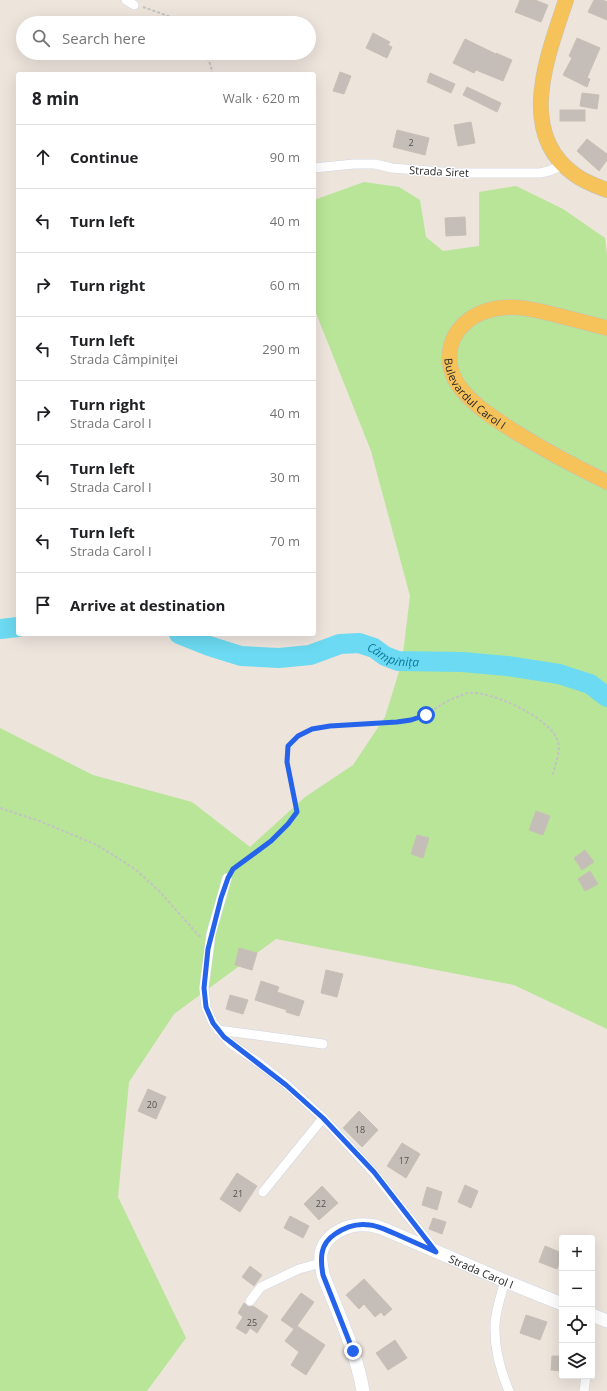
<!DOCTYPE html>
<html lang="en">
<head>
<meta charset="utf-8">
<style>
  :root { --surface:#fff; --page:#f6f6f6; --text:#202124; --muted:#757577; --line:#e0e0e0 }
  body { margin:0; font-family:"Open Sans",sans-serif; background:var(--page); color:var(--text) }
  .controls { position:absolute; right:12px; bottom:12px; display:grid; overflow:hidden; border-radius:4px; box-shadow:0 4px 16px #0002 }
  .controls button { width:36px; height:36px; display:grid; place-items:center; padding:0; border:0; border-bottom:1px solid var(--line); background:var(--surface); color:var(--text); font:20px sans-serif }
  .stop { position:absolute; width:12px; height:12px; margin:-9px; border:3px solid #2563eb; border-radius:50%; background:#fff }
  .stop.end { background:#2563eb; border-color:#fff; box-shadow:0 1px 4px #0008 }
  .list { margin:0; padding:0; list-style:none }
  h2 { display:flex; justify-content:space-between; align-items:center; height:52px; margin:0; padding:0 16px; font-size:17px }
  h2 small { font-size:13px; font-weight:400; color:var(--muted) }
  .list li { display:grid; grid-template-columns:26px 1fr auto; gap:12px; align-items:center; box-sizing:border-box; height:64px; padding:0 16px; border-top:1px solid var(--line) }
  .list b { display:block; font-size:15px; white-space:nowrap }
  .list p { margin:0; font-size:13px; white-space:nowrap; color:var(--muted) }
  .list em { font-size:13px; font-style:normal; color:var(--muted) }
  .icon { flex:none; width:22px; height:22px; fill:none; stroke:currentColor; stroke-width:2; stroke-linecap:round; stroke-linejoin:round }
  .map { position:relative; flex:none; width:607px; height:1391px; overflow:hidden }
  .search { position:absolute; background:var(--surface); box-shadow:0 4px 16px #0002; left:16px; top:16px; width:300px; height:44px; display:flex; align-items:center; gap:10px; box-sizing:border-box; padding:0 14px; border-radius:22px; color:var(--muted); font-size:15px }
  .panel { position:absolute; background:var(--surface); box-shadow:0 4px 16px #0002; left:16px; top:72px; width:300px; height:564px; border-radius:4px }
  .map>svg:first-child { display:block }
</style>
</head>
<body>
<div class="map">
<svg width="607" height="1391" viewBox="0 0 607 1391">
  <rect width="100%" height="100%" fill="#ede4dc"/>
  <polygon fill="#b8e597" points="364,182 399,187 420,200 426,237 443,251 479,246 479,192 516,186 563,209 605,238 607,255 607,1029 514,985 276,939 174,1014 129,1082 118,1197 186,1338 147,1391 0,1391 0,728 93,775 192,802 250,847 305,797 353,765 385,717 402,662 410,596 371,451 314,308 314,200"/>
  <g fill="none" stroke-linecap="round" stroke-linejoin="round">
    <g stroke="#6cdaf2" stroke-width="20">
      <polyline points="0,629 18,627"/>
      <path id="s1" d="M179,634L209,646L241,656L279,658L310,655L340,644L359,643L374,648L385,656L398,661L462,662L507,666L559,674L590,684L607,697"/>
    </g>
  </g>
  <g fill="#c5beb8" stroke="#c8c0b5">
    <polygon points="520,0 535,0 548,5 541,22 515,12"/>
    <polygon points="594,0 603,0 607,2 607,20 588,12"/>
    <polygon points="373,33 390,42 388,45 392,47 387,58 366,48"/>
    <polygon points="577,38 600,48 587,78 590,79 587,87 563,75 572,58 569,56"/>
    <polygon points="465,39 496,54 496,53 512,60 503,81 476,70 474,73 453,63"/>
    <polygon points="340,72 351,76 344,94 333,91"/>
    <polygon points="430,73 455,84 451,93 427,82"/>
    <polygon points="467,87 501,103 497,112 463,95"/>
    <polygon points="582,93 599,95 597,109 580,106"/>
    <rect x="560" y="110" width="25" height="11"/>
    <polygon points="471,122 475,143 458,146 454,125"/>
    <polygon points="397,130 429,138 425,155 393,147"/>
    <polygon points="587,139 607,154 607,160 599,171 577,151"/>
    <polygon points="465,217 466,235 446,236 445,218"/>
    <polygon points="536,811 550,816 543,835 529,830"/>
    <polygon points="417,835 429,838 423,858 411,854"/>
    <polygon points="585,850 594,862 582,870 574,858"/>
    <polygon points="590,871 598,884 585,891 578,879"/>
    <polygon points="239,948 257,953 252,970 235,965"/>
    <polygon points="326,970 343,974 337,997 321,993"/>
    <polygon points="261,981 279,987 277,992 304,1001 299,1016 286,1012 287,1010 255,1000"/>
    <polygon points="230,995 248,1000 243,1014 226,1009"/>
    <polygon points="148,1089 166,1097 156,1119 138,1111"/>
    <polygon points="359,1111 378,1130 362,1147 343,1128"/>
    <polygon points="402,1143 420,1154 406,1178 387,1166"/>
    <polygon points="237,1173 257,1186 240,1212 220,1199"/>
    <polygon points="465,1185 478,1191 471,1208 458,1202"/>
    <polygon points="322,1186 338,1203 319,1220 304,1204"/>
    <polygon points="427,1187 442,1192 437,1210 422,1205"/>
    <polygon points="290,1216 309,1226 303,1238 284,1228"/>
    <polygon points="433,1218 446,1222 442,1234 429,1229"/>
    <polygon points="545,1246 562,1253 562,1257 557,1269 539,1262"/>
    <polygon points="250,1266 262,1275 254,1286 242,1277"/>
    <polygon points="364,1279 392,1309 384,1316 381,1312 375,1317 364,1304 359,1309 346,1295"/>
    <polygon points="301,1293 314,1302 297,1326 325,1345 306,1375 291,1365 299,1352 285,1341 294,1329 281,1320"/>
    <polygon points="244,1303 249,1307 253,1306 268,1316 257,1333 250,1328 246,1334 236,1328 243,1317 238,1313"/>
    <polygon points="526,1315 547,1322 540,1340 520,1333"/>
    <polygon points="395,1340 407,1358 388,1370 376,1353"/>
    <polygon points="552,1356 562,1356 562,1371 551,1370"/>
  </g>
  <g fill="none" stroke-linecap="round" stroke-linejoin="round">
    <defs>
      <g id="street">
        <polyline points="126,0 134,5"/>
        <polyline points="314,168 354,164 375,164 392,168 454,173 540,173 549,171 563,165"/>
        <polyline points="227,878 211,934 204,988 206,1007 213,1023 230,1043 259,1063 287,1085 323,1118 373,1172 434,1249"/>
        <polyline points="218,1030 323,1044"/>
        <polyline points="263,1192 323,1118"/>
        <path d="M505,1281C501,1295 496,1309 495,1324C494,1347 500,1370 509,1391"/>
        <polyline points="250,1301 261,1287 299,1269 321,1263"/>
        <polyline points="584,1391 586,1376"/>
      </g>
      <g id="secondary">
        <polyline points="592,1315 607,1321"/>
        <path id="s2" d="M363,1391C356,1351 338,1313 323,1275C322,1268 320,1260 321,1253C326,1233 349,1223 368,1225C373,1225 379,1227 384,1229L505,1281L562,1304"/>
      </g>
      <g id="primary">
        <path d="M566,0C548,55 516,132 574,174C584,182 596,186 607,190"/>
        <path id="s3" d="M607,328C591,324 576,320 560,316C530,308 498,300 470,319C462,325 455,333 452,342C446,359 451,377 462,390C477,408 498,421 517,433C546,451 576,467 607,482"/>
      </g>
    </defs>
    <use href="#street" stroke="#d1d6e4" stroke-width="10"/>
    <use href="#secondary" stroke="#d1d6e4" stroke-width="14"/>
    <use href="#primary" stroke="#c3c3c3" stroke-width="16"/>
    <g stroke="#c3c3c3" stroke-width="2" stroke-dasharray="3 2" stroke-linecap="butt">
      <polyline points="143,7 174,18 181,23"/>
      <polyline points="205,53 211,66 212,74"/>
      <polyline points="0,808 42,822 97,845 135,869 159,891 201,938"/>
      <path d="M232,871C242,859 257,851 269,842C280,834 289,823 297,812L287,762L288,746C291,743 295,738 299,736C326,719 377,726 409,721C423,718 434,709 446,702C451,699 456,698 460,696C463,695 466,693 469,693C492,691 548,717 557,739C562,750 555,765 552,777"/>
    </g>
    <use href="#street" stroke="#fff" stroke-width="9"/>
    <use href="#secondary" stroke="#fff" stroke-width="13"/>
    <use href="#primary" stroke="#f5c359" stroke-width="15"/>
  </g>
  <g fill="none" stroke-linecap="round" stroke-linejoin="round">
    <path stroke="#2563eb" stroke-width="5" d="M353,1351L323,1275C320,1258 320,1244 335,1234C345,1227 358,1223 370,1225C379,1226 388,1231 396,1234C409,1240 423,1246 436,1252L374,1172L323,1118L286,1085L224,1037L213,1023L206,1007L204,988L208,949L221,898L228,878L233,869L271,841L288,824L297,812L287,762L288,746L298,736L312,729L330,726L397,722L411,720L426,715"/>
  </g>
  <g text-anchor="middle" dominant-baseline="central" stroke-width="3" stroke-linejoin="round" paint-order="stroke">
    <g font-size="9" fill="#514f4e">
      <text x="411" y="142">2</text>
      <text x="152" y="1104">20</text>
      <text x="360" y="1129">18</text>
      <text x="404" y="1160">17</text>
      <text x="238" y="1193">21</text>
      <text x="321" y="1203">22</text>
      <text x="252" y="1322">25</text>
    </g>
    <g font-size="11" fill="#2a2a2a" stroke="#fff">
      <text transform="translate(439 171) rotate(3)">Strada Siret</text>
      <text stroke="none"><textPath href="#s3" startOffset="233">Bulevardul Carol I</textPath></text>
      <text stroke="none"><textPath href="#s2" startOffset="327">Strada Carol I</textPath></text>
    </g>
    <g font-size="12" font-style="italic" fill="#09799f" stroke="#fff">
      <text stroke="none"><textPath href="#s1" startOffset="223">Câmpinița</textPath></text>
    </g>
  </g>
</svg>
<div class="controls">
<button>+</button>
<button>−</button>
<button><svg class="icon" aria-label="locate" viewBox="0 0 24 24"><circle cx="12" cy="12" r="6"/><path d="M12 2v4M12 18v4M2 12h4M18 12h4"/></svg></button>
<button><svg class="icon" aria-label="layers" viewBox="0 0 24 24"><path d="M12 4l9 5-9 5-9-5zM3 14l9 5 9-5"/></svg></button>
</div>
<div class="stop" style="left:426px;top:715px"></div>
<div class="stop end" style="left:353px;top:1351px"></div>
<div class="search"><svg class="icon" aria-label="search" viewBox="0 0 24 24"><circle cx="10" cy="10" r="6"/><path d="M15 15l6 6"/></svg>Search here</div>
<section class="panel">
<h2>8 min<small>Walk · 620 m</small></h2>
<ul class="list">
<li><svg class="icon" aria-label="ahead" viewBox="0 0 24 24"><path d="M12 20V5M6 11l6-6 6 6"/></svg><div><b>Continue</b></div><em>90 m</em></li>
<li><svg class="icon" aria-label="left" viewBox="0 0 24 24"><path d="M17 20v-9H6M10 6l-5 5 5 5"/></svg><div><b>Turn left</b></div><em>40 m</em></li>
<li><svg class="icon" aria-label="right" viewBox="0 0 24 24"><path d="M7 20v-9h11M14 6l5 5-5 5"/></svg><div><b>Turn right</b></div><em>60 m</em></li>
<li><svg class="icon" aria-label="left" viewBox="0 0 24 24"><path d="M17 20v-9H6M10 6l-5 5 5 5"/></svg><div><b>Turn left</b><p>Strada Câmpiniței</p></div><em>290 m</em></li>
<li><svg class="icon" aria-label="right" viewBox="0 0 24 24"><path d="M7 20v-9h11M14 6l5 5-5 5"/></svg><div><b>Turn right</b><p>Strada Carol I</p></div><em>40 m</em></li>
<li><svg class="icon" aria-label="left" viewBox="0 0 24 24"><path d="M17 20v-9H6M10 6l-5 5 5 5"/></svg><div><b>Turn left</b><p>Strada Carol I</p></div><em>30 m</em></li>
<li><svg class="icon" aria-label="left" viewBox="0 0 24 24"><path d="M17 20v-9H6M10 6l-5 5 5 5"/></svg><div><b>Turn left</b><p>Strada Carol I</p></div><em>70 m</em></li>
<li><svg class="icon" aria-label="arrive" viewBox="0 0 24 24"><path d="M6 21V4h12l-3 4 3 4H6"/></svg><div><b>Arrive at destination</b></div></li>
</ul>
</section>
</div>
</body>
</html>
